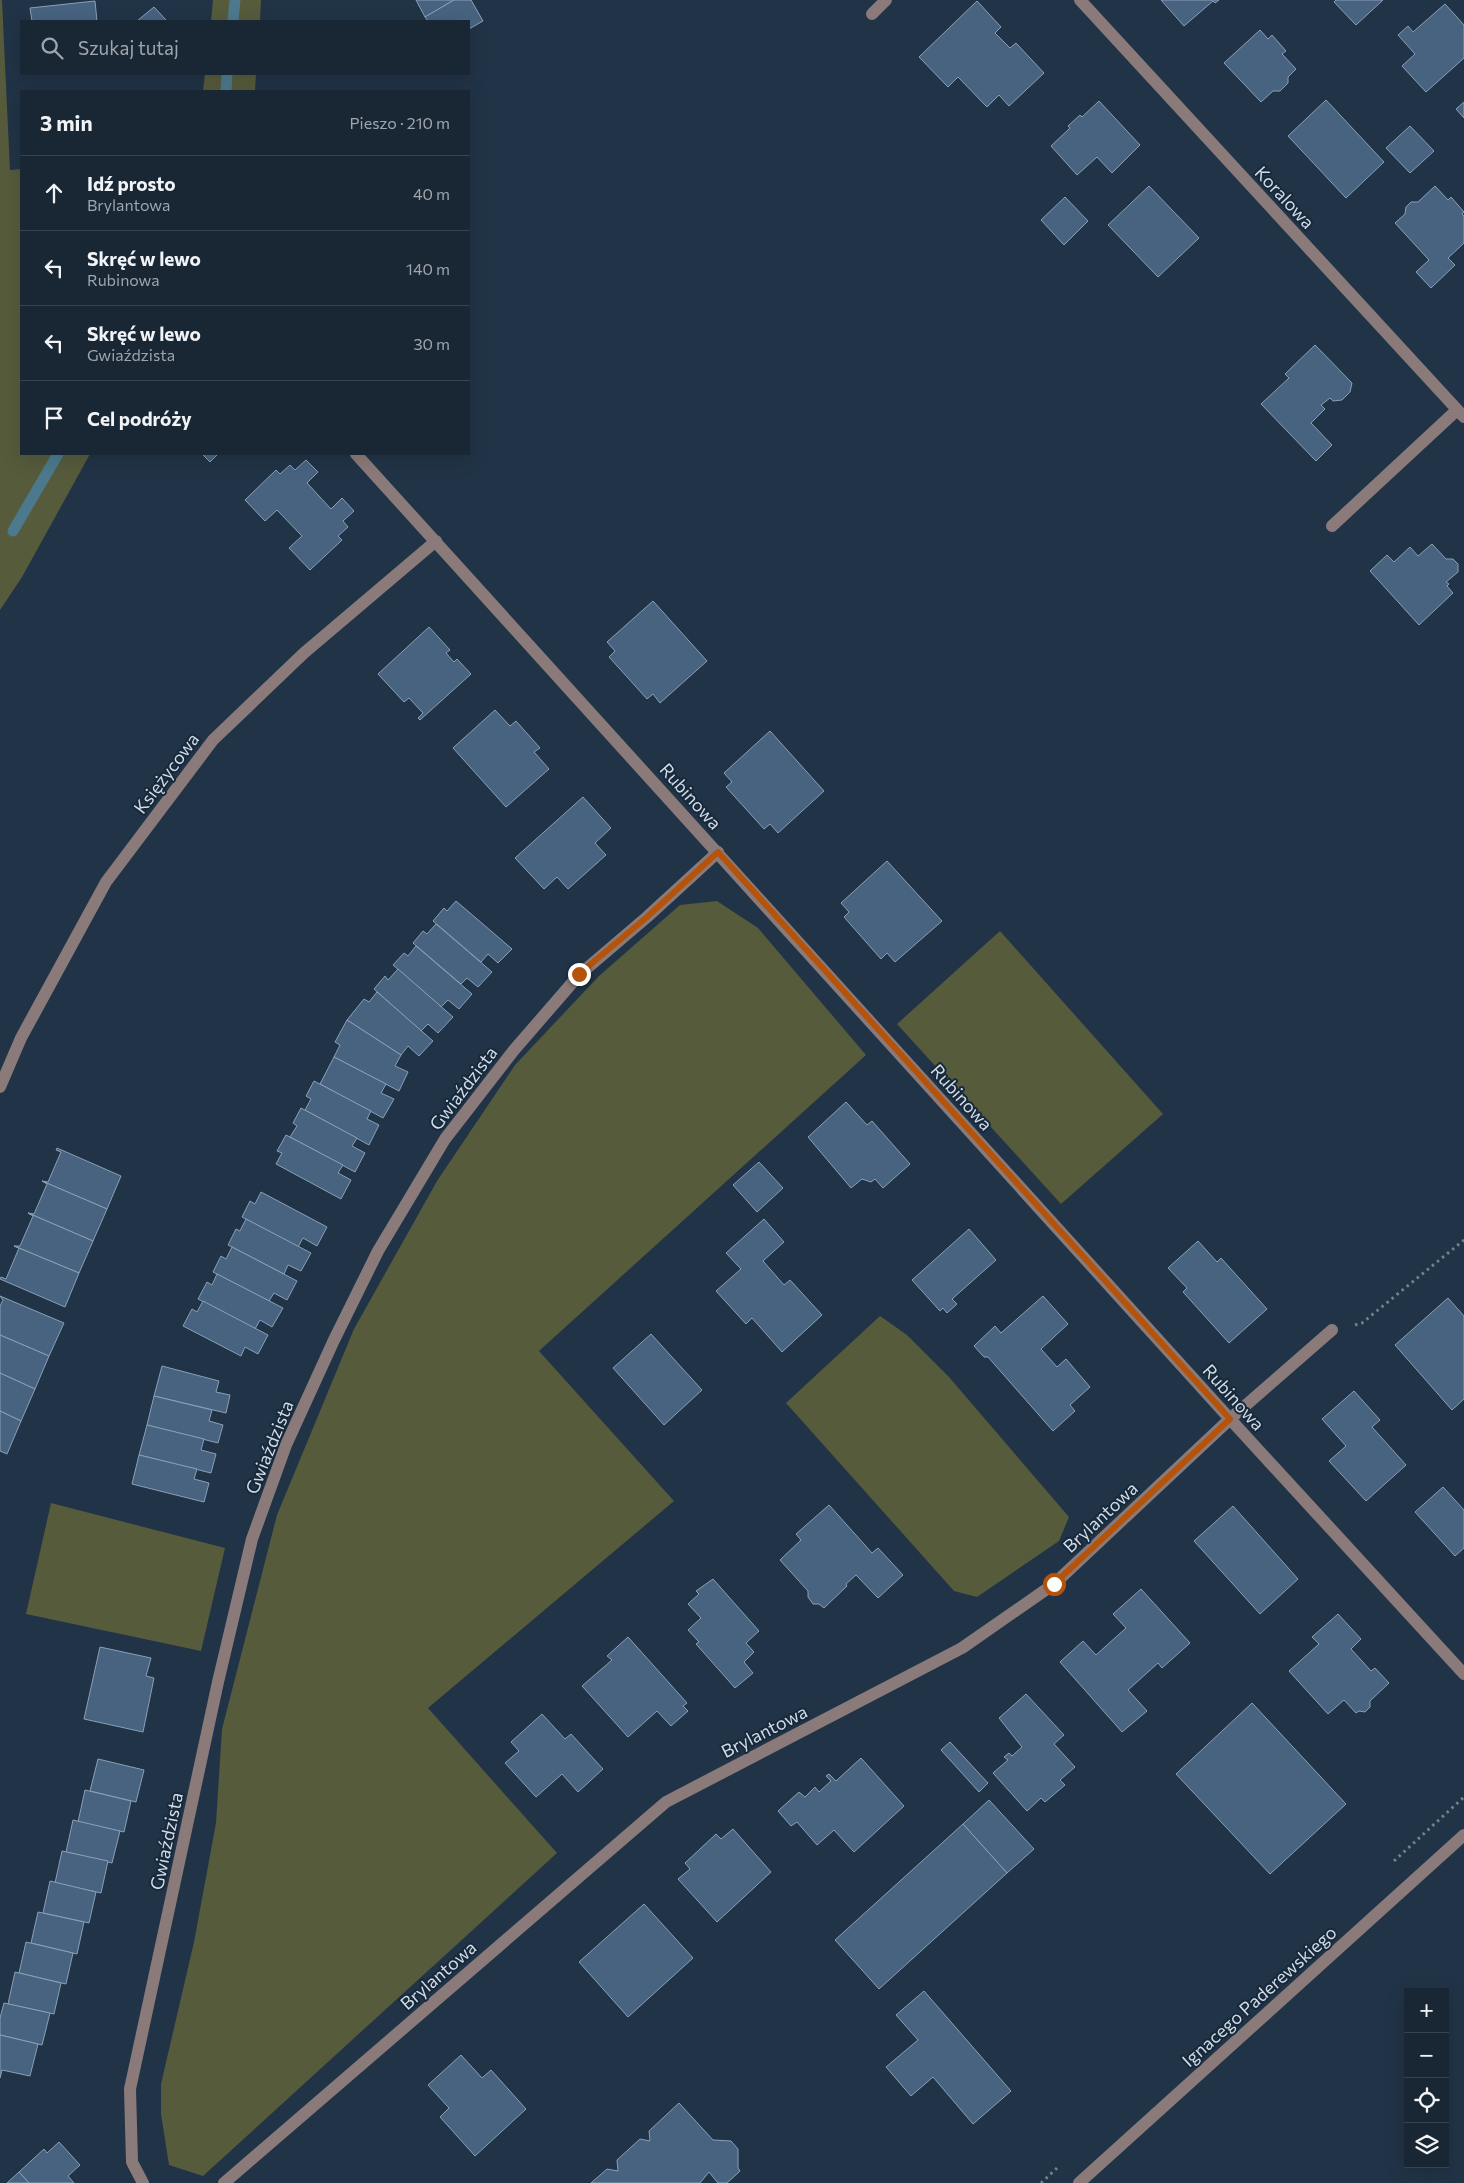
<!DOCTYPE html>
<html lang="pl">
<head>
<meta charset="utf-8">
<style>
  :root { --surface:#192634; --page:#263240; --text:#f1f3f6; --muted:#9fa5ac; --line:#37434f }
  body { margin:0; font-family:Commissioner,sans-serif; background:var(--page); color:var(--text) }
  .controls { position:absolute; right:15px; bottom:15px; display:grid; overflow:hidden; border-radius:0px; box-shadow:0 5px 20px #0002 }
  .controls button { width:45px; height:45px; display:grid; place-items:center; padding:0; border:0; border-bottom:1px solid var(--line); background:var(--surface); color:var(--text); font:25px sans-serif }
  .stop { position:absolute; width:15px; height:15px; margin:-11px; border:4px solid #b45309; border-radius:50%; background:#fff }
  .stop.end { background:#b45309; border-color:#fff; box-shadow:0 1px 5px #0008 }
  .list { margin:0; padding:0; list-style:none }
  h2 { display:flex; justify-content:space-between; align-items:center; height:65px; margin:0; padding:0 20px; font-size:21px }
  h2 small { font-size:16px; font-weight:400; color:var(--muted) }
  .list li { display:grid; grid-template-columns:32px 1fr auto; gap:15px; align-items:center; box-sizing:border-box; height:75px; padding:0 20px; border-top:1px solid var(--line) }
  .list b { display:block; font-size:19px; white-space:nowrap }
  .list p { margin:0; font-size:16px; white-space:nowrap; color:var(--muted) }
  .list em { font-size:16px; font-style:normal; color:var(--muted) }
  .icon { flex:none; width:28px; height:28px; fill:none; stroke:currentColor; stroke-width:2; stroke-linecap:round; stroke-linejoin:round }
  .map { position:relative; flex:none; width:1464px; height:2183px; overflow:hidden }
  .search { position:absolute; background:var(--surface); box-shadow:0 5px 20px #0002; left:20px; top:20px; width:450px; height:55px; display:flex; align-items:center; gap:12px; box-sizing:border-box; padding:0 18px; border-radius:0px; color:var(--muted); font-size:19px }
  .panel { position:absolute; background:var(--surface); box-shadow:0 5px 20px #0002; left:20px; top:90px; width:450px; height:365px; border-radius:0px }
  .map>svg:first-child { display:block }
</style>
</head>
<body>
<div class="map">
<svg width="1464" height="2183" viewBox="0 0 1464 2183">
  <rect width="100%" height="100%" fill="#213346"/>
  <g fill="#565b3c">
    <polygon points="0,0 2,0 10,170 21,169 21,454 90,454 22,577 0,610"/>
    <polygon points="213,0 261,0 260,21 211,21"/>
    <polygon points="205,74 256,74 255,91 203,91"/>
    <polygon points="717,901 758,928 866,1055 539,1351 674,1501 428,1708 557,1853 203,2176 169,2165 161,2114 161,2084 194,1942 216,1823 222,1729 277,1515 354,1329 437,1181 515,1065 599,976 680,905"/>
    <polygon points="1000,931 1163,1114 1061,1204 897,1024"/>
    <polygon points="880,1316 907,1335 949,1377 1069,1517 1059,1541 977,1597 954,1591 786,1403"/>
    <polygon points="51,1503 225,1548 201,1651 26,1614"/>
  </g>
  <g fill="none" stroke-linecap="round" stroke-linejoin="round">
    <g stroke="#4c798d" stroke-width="11">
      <polyline points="233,21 235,0"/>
      <polyline points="226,91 227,74"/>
      <polyline points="13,531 58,454"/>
    </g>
  </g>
  <g fill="#476380" stroke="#8ba0b7">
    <polygon points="416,0 454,0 425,17"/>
    <polygon points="454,0 471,0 483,21 469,29 469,21 428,21 425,17"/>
    <polygon points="1161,0 1219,0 1215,3 1213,1 1184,26"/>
    <polygon points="1336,0 1383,0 1356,25 1334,2"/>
    <polygon points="95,1 97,21 32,21 30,8"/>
    <polygon points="977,1 1001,27 995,33 1010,48 1016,43 1044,73 1009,106 999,95 987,107 958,77 948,87 919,57"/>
    <polygon points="1445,4 1464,25 1464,58 1426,92 1402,66 1415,54 1398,35 1408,26 1413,32"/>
    <polygon points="154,7 167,21 137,21"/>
    <polygon points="1260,30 1268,39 1272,35 1286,51 1282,54 1296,69 1288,77 1288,83 1280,91 1273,91 1261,102 1224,63"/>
    <polygon points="1326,100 1384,162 1346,198 1288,136"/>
    <polygon points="1099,101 1140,145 1112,173 1097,157 1077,175 1051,146 1070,128 1068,126 1080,115 1082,117"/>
    <polygon points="1464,102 1464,118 1456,109"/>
    <polygon points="1410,126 1434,151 1410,173 1386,148"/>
    <polygon points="1149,186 1199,238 1158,277 1108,225"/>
    <polygon points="1435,186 1448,200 1451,197 1464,212 1462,214 1464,216 1464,243 1448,258 1455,265 1431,288 1416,272 1429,260 1395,223 1405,214 1406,207 1411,202 1418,202"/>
    <polygon points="1065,197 1088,221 1064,245 1041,220"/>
    <polygon points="1315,345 1352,383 1350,392 1342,400 1333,401 1330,398 1321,405 1325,409 1311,423 1332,445 1316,461 1261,404 1289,378 1285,374"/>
    <polygon points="202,454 218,454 210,462"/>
    <polygon points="306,460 318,472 307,483 331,509 342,498 354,511 343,521 348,527 338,536 342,540 310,570 289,548 302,536 277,510 265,521 245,500 276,470 280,474 290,465 295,470"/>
    <polygon points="1432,544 1446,559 1453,559 1458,564 1458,572 1446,582 1449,584 1447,586 1453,593 1419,625 1370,571 1387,555 1394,562 1410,547 1418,556"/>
    <polygon points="653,601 707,661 660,703 653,694 647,699 609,657 615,651 607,642"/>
    <polygon points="429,627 450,650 446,653 454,662 457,659 471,674 420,720 418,718 423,713 409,698 404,702 378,674"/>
    <polygon points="495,710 510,726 516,721 540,748 534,752 549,769 506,807 453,748"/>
    <polygon points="770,731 824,791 778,833 770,824 764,829 726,787 732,782 724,773"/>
    <polygon points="583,797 611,828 595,843 606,855 568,889 557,877 544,889 515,858"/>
    <polygon points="887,861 942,921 895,962 887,953 881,959 844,917 849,912 841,903"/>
    <polygon points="456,901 512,949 498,963 488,954 481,962 433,921 444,908 447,911"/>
    <polygon points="436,924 492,972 478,987 467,978 461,984 413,943 423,931 427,934"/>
    <polygon points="416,946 472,994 459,1009 448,1000 441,1007 393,965 404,953 408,956"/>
    <polygon points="398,969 453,1017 438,1033 428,1024 421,1031 374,989 385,976 388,980"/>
    <polygon points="377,992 433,1041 419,1056 408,1046 401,1055 347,1020 364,999 369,1002"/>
    <polygon points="347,1020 401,1055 395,1066 408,1072 399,1091 334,1057 340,1045 335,1042"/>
    <polygon points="334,1057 386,1084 381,1093 394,1099 383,1118 320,1084"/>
    <polygon points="314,1081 371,1111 367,1119 379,1125 369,1145 305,1110 311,1099 306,1096"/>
    <polygon points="846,1102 867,1125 872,1121 910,1164 883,1188 875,1179 871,1182 862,1179 851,1188 808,1137"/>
    <polygon points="301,1108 357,1138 352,1146 365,1153 355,1172 290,1137 297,1126 293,1123"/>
    <polygon points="286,1135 343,1165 338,1173 351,1180 341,1199 276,1164 282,1153 277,1151"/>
    <polygon points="57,1148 121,1176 107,1209 42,1181 48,1182 61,1152 56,1150"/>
    <polygon points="759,1162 783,1188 757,1212 733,1185"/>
    <polygon points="42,1181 107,1209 93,1241 28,1213 34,1214 47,1184"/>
    <polygon points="261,1192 327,1227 317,1246 303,1238 298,1247 242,1217 250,1201 255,1204"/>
    <polygon points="28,1213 93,1241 79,1273 14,1246 20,1246 33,1216"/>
    <polygon points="246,1219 311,1253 301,1271 288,1265 284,1274 228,1245 236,1229 240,1231"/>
    <polygon points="764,1219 784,1242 763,1261 784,1285 790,1280 822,1315 782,1352 752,1318 746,1324 716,1291 741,1269 726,1253"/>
    <polygon points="969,1229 996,1260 952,1299 957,1304 947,1313 943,1308 940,1311 912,1280"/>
    <polygon points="1198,1241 1217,1262 1221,1258 1267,1309 1229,1343 1183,1292 1187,1288 1168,1268"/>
    <polygon points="14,1246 79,1273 65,1307 0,1279 1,1277 6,1279 19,1248"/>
    <polygon points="232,1247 297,1281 287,1300 274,1293 269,1301 213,1272 221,1256 226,1259"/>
    <polygon points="217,1274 283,1308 272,1327 260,1320 255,1329 198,1299 207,1282 212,1285"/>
    <polygon points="0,1296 64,1323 49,1356 0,1335 0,1306 3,1300"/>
    <polygon points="1043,1296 1068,1324 1041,1349 1057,1367 1066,1359 1090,1387 1070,1405 1075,1411 1053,1431 988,1357 984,1357 974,1346 995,1326 1001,1333"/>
    <polygon points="1448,1298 1464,1316 1464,1399 1452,1410 1395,1345"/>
    <polygon points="203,1301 268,1335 258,1354 245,1347 241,1356 183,1326 192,1309 197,1312"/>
    <polygon points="651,1334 702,1390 664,1425 613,1368"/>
    <polygon points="0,1335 49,1356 35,1389 0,1373"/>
    <polygon points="162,1366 219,1381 216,1392 230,1395 226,1413 154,1396"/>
    <polygon points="0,1373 35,1389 21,1421 0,1411"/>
    <polygon points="1354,1391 1380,1420 1372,1427 1406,1465 1366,1501 1329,1461 1346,1446 1322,1419"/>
    <polygon points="154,1396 212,1410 209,1421 223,1425 218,1443 147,1425"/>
    <polygon points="0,1411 21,1421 7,1454 0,1451"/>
    <polygon points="147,1425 204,1439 201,1450 216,1454 211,1473 139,1455"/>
    <polygon points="139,1455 197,1469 194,1479 209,1483 204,1502 132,1484"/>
    <polygon points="1443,1487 1464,1510 1464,1548 1455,1556 1415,1512"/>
    <polygon points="829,1505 872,1553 878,1548 903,1575 878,1598 856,1575 846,1584 847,1586 824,1608 819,1604 813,1604 808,1597 808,1591 780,1560 801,1540 796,1534"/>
    <polygon points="1233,1506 1298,1579 1260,1614 1194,1541"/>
    <polygon points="713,1579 759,1631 746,1643 754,1652 744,1662 753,1673 735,1688 696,1644 699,1642 688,1630 701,1618 688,1604 699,1594 696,1591"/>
    <polygon points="1141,1589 1190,1643 1162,1668 1158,1663 1128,1690 1147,1711 1122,1732 1060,1662 1083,1641 1096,1655 1126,1628 1113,1614"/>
    <polygon points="1338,1614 1361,1639 1351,1649 1371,1671 1375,1668 1389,1683 1370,1701 1370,1707 1365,1712 1359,1711 1356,1713 1344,1700 1328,1714 1289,1671 1319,1644 1312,1637"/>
    <polygon points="628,1637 687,1703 683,1706 688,1711 671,1726 657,1711 628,1737 582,1686 612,1660 607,1656"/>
    <polygon points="100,1647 151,1658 146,1676 154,1678 143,1732 84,1719"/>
    <polygon points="1026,1694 1064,1735 1054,1744 1075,1767 1060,1780 1065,1785 1045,1802 1041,1798 1027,1811 993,1773 1008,1760 1004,1757 1009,1753 1012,1756 1022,1747 999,1718"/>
    <polygon points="1252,1703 1346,1804 1270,1874 1176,1774"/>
    <polygon points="542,1714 565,1739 571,1734 603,1769 578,1792 562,1774 536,1797 505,1763 519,1751 511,1742"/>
    <polygon points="950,1742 988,1783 979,1792 941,1750"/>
    <polygon points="861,1758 904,1806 854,1852 834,1830 817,1845 797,1822 791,1826 778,1811 799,1792 805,1797 815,1787 819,1792 831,1781 826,1776 829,1774 836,1781"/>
    <polygon points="98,1759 144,1770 136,1802 90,1791"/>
    <polygon points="85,1790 131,1801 124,1832 78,1822"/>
    <polygon points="989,1800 1034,1849 1007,1873 963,1824"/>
    <polygon points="73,1820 120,1831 112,1863 66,1852"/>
    <polygon points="963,1824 1007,1873 879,1989 835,1940"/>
    <polygon points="733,1829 771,1872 717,1922 678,1879 690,1869 685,1863 716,1834 721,1839"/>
    <polygon points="62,1851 108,1861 101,1893 55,1883"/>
    <polygon points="50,1881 96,1892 89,1923 43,1913"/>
    <polygon points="644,1904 693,1958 628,2017 579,1962"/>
    <polygon points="38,1912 84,1922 77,1954 31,1943"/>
    <polygon points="26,1942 73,1953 66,1984 19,1973"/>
    <polygon points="15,1972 61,1983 54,2014 8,2004"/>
    <polygon points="924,1991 1011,2091 973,2124 933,2077 911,2096 886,2067 918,2040 896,2015"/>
    <polygon points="4,2003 50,2013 42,2045 0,2035 0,2018"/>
    <polygon points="0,2035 38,2044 30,2076 2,2070 0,2078"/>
    <polygon points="461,2055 482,2078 491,2070 526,2109 475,2156 440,2117 449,2108 428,2085"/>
    <polygon points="679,2103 713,2140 731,2141 738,2149 738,2168 740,2171 727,2183 718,2183 709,2172 700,2183 591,2183 607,2169 618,2171 617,2160 640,2139 650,2141 649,2131"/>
    <polygon points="59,2142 80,2165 68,2176 74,2183 29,2183 19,2172 44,2149 47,2153"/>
    <polygon points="19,2172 29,2183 7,2183"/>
  </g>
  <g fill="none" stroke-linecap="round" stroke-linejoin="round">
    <g stroke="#728090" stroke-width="3" stroke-dasharray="2.5 4" stroke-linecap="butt">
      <polyline points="1355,1325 1362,1323 1464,1240"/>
      <polyline points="1394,1861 1464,1797"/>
      <polyline points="1041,2183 1057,2168"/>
    </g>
    <g stroke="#8a7b7a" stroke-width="12">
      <polyline points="1080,0 1464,417"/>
      <polyline points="872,14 886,0"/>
      <polyline points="356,454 1230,1419 1464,1674"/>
      <polyline points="1332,526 1457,410"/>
      <polyline points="0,1087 21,1038 106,882 213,740 304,653 436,541"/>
      <polyline points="143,2183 132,2162 130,2089 218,1682 252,1539 286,1445 334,1340 378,1251 445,1139 514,1050 579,975 647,917 718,852"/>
      <polyline points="224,2183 666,1802 962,1648 1054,1584 1230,1419 1332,1330"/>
      <polyline points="1079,2183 1464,1835"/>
    </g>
  </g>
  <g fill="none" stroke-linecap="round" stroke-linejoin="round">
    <polyline stroke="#b45309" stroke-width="6" points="579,974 647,917 718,852 1230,1419 1054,1584"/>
  </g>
  <g text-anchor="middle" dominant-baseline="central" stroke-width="4" stroke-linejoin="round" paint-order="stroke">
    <g font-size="18" fill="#d1dce8" stroke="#17293b">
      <text transform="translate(1285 197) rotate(47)">Koralowa</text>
      <text transform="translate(166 773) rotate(-53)">Księżycowa</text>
      <text transform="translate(691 796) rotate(48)">Rubinowa</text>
      <text transform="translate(463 1088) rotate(-53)">Gwiaździsta</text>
      <text transform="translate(962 1097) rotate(48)">Rubinowa</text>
      <text transform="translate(1234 1397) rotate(48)">Rubinowa</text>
      <text transform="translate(269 1447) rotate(-68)">Gwiaździsta</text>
      <text transform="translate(1100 1517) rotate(-43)">Brylantowa</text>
      <text transform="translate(764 1731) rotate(-27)">Brylantowa</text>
      <text transform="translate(166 1841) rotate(-78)">Gwiaździsta</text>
      <text transform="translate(438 1975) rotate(-41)">Brylantowa</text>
      <text transform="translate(1259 1996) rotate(-42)">Ignacego Paderewskiego</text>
    </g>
  </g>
</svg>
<div class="controls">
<button>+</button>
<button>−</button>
<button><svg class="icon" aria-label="locate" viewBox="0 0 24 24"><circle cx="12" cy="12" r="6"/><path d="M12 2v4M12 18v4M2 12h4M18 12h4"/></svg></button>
<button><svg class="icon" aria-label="layers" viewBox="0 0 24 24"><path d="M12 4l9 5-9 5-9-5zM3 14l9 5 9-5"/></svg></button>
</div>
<div class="stop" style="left:1054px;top:1584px"></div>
<div class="stop end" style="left:579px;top:974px"></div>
<div class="search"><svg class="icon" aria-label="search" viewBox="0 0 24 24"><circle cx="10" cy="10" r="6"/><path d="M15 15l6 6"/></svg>Szukaj tutaj</div>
<section class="panel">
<h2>3 min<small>Pieszo · 210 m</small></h2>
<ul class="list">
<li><svg class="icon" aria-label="ahead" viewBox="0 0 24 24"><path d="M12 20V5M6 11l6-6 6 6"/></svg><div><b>Idź prosto</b><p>Brylantowa</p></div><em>40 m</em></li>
<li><svg class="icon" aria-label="left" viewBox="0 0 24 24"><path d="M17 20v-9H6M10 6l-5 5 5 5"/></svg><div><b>Skręć w lewo</b><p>Rubinowa</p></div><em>140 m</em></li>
<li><svg class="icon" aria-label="left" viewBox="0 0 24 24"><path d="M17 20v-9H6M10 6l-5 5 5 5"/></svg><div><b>Skręć w lewo</b><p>Gwiaździsta</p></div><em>30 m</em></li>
<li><svg class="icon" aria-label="arrive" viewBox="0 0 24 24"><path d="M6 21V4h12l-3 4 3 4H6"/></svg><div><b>Cel podróży</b></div></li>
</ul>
</section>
</div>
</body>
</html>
